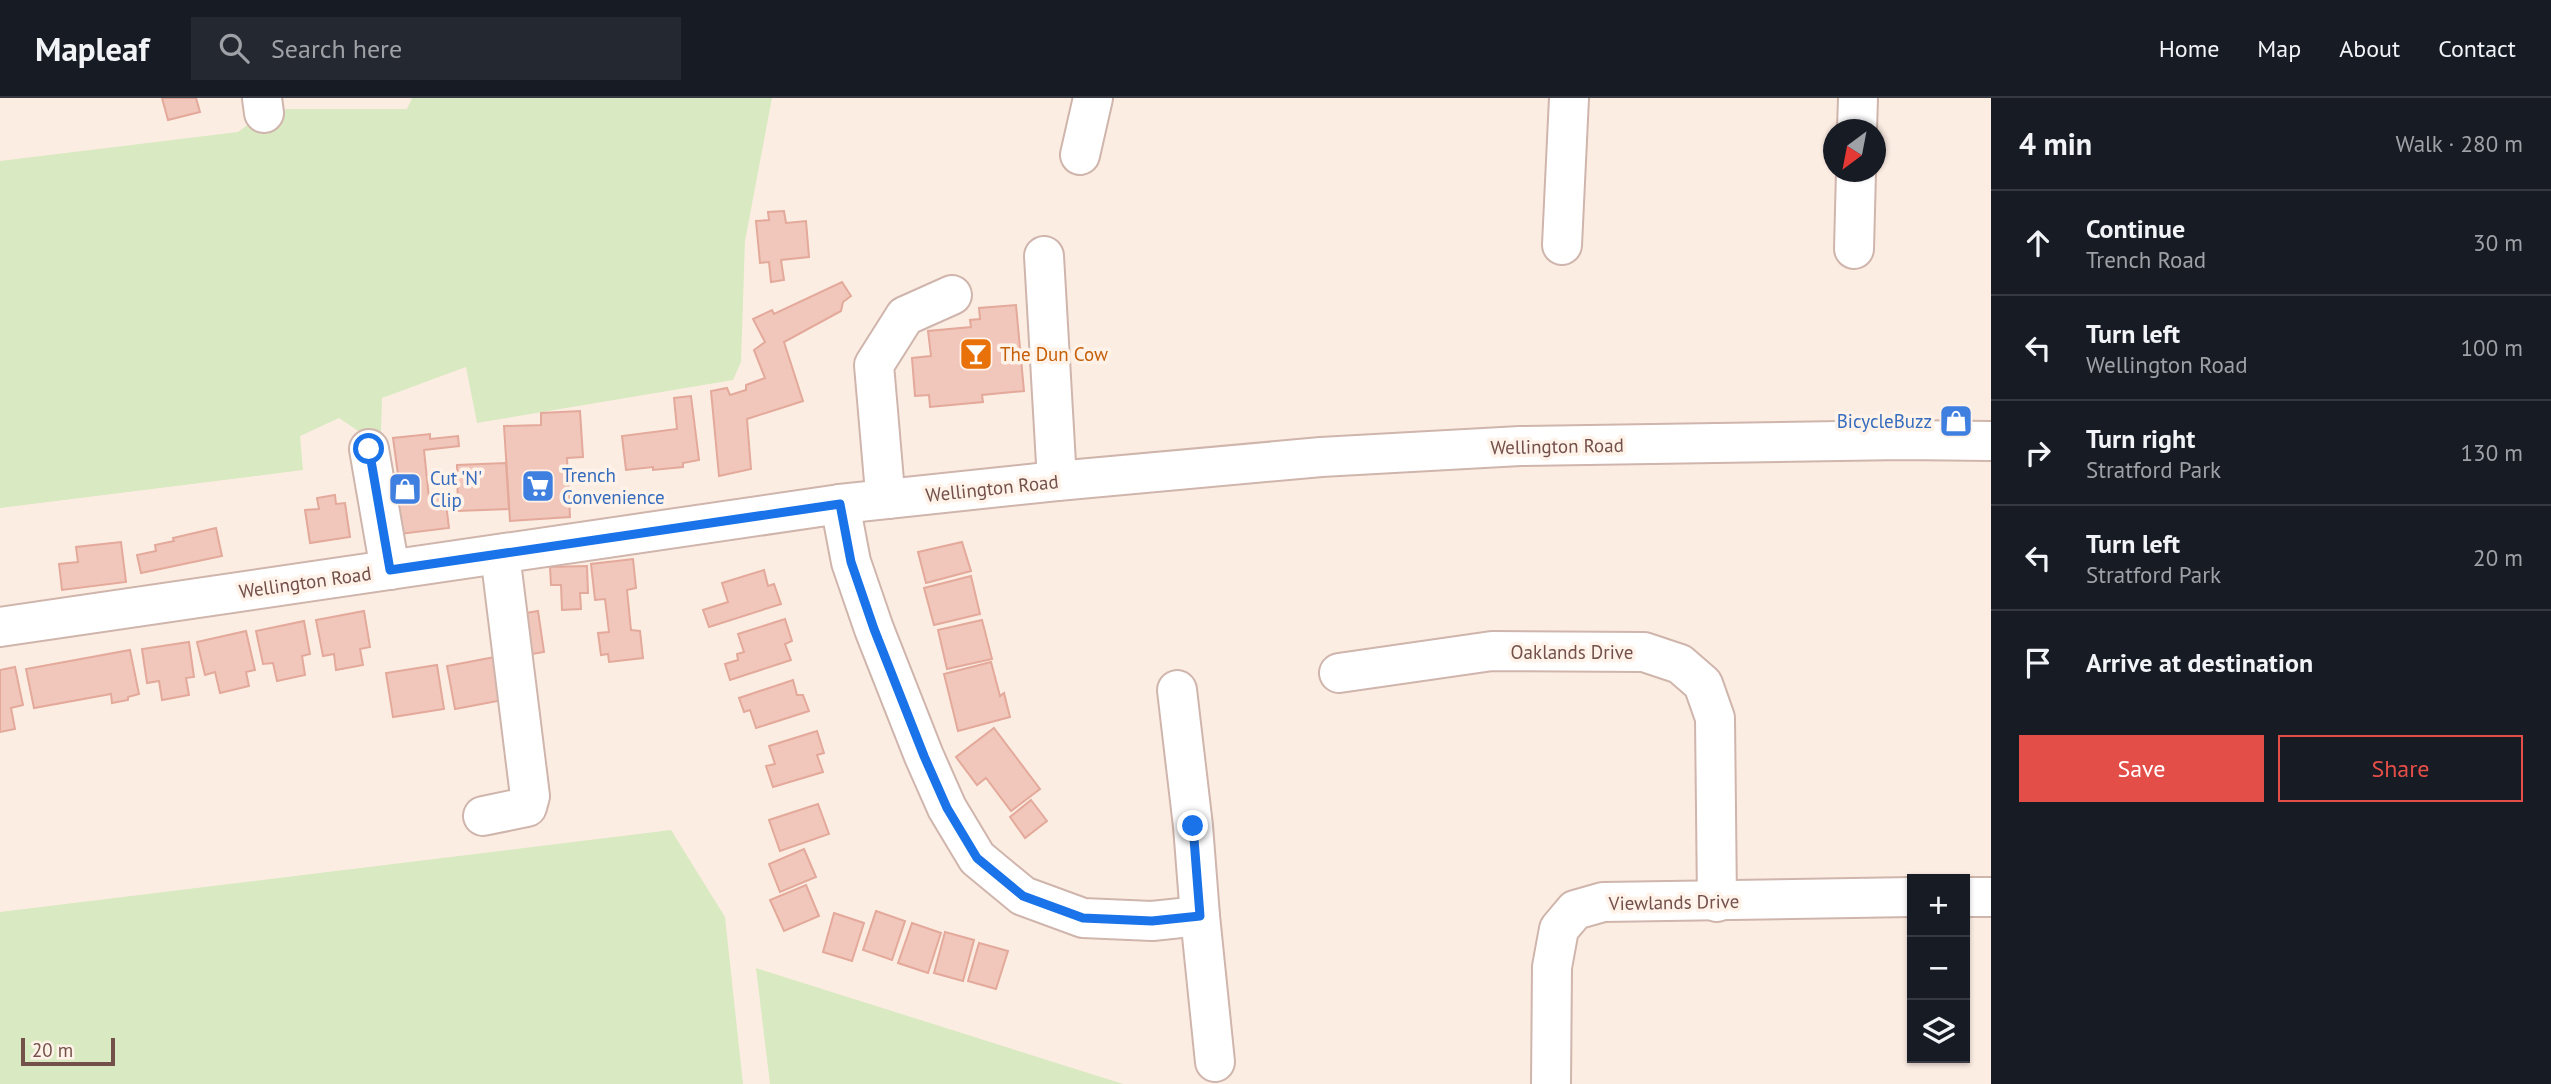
<!DOCTYPE html>
<html lang="en">
<head>
<meta charset="utf-8">
<style>
  :root { --surface:#171b24; --page:#242831; --text:#f1f3f6; --muted:#9ea1a6; --line:#363941; --accent:#e44e49 }
  body { margin:0; font-family:"PT Sans",sans-serif; background:var(--page); color:var(--text) }
  .controls { position:absolute; right:21px; bottom:21px; display:grid; overflow:hidden; border-radius:0px; box-shadow:0 2px 5px #0004 }
  .controls button { width:63px; height:63px; display:grid; place-items:center; padding:0; border:0; border-bottom:2px solid var(--line); background:var(--surface); color:var(--text); font:35px sans-serif }
  .compass { position:absolute; left:1823px; top:21px; width:63px; height:63px; border-radius:50%; background:var(--surface); box-shadow:0 2px 5px #0004; rotate:212deg }
  .scale { position:absolute; left:21px; bottom:18px; width:94px; box-sizing:border-box; padding-left:7px; border:4px solid #735049; border-top:0; font-size:19px; line-height:24px; white-space:nowrap; color:#735049; -webkit-text-stroke:5px #fff2e8; paint-order:stroke }
  .stop { position:absolute; width:21px; height:21px; margin:-16px; border:5px solid #1a73e8; border-radius:50%; background:#fff }
  .stop.end { background:#1a73e8; border-color:#fff; box-shadow:0 2px 7px #0008 }
  .list { margin:0; padding:0; list-style:none }
  h2 { display:flex; justify-content:space-between; align-items:center; height:91px; margin:0; padding:0 28px; font-size:30px }
  h2 small { font-size:23px; font-weight:400; color:var(--muted) }
  .list li { display:grid; grid-template-columns:46px 1fr auto; gap:21px; align-items:center; box-sizing:border-box; height:105px; padding:0 28px; border-top:2px solid var(--line) }
  .list b { display:block; font-size:26px; white-space:nowrap }
  .list p { margin:0; font-size:23px; white-space:nowrap; color:var(--muted) }
  .list em { font-size:23px; font-style:normal; color:var(--muted) }
  .actions { display:flex; gap:14px; padding:21px 28px }
  .actions a { flex:1; padding:16px 0; border:2px solid var(--accent); border-radius:0px; text-align:center; font-size:24px; color:var(--accent) }
  .actions .main { background:var(--accent); color:#fff }
  .icon { flex:none; width:38px; height:38px; fill:none; stroke:currentColor; stroke-width:2; stroke-linecap:round; stroke-linejoin:round }
  .map { position:relative; flex:none; width:1991px; height:986px; overflow:hidden }
  header { display:flex; align-items:center; gap:42px; box-sizing:border-box; height:98px; padding:0 35px; background:var(--surface); border-bottom:2px solid var(--line) }
  header strong { font-size:33px }
  nav { display:flex; gap:38px; margin-inline-start:auto; font-size:24px }
  .search { width:490px; height:63px; background:var(--page); display:flex; align-items:center; gap:18px; box-sizing:border-box; padding:0 24px; border-radius:0px; color:var(--muted); font-size:26px }
  main { display:flex }
  aside { flex:1; background:var(--surface) }
  .map>svg:first-child { display:block }
</style>
</head>
<body>
<header>
<strong>Mapleaf</strong>
<div class="search"><svg class="icon" aria-label="search" viewBox="0 0 24 24"><circle cx="10" cy="10" r="6"/><path d="M15 15l6 6"/></svg>Search here</div>
<nav><a>Home</a><a>Map</a><a>About</a><a>Contact</a></nav>
</header>
<main>
<div class="map">
<svg width="1991" height="986" viewBox="0 0 1991 986">
  <rect width="100%" height="100%" fill="#fcede3"/>
  <g fill="#d9e9c1">
    <polygon points="412,0 772,0 745,143 741,264 733,282 477,325 466,269 382,300 381,335 367,339 339,320 300,338 303,372 0,410 0,63 238,34 264,15 288,11 407,11"/>
    <polygon points="671,732 725,819 743,986 0,986 0,814"/>
    <polygon points="756,870 1123,986 770,986"/>
  </g>
  <g fill="#f1c6bb" stroke="#e3a99b" stroke-width="2">
    <polygon points="162,0 196,0 200,14 168,22"/>
    <polygon points="784,113 786,125 806,123 809,159 781,162 784,182 771,184 769,164 760,165 756,123 769,122 768,114"/>
    <polygon points="842,184 851,198 843,204 841,213 784,244 803,303 747,321 751,371 719,378 711,293 727,290 730,297 746,292 746,287 765,280 754,252 765,244 753,221 772,212 774,216"/>
    <polygon points="1016,207 1024,293 982,297 983,304 930,309 929,297 915,298 912,260 931,258 928,233 971,229 970,222 980,221 979,210"/>
    <polygon points="691,298 699,362 683,365 683,369 653,372 653,369 626,372 622,338 677,331 674,300"/>
    <polygon points="580,313 583,359 567,360 570,419 510,423 504,328 541,327 541,315"/>
    <polygon points="430,336 430,341 458,338 459,348 424,352 429,400 445,398 449,430 400,436 394,385 399,384 393,340"/>
    <polygon points="506,365 509,411 458,413 457,367"/>
    <polygon points="335,397 336,406 345,405 350,439 310,445 305,412 319,411 317,400"/>
    <polygon points="216,430 222,458 141,475 137,457 156,453 155,447 174,443 173,440"/>
    <polygon points="121,444 126,484 62,492 59,466 78,464 76,449"/>
    <polygon points="962,444 971,473 926,485 918,454"/>
    <polygon points="633,461 636,490 627,492 631,532 640,533 643,560 609,564 608,556 601,557 598,535 609,534 605,501 595,502 591,466"/>
    <polygon points="587,468 588,495 580,495 581,511 562,512 561,487 551,487 550,469"/>
    <polygon points="764,472 768,488 774,486 781,506 709,529 703,512 728,504 722,485"/>
    <polygon points="971,478 980,516 934,527 924,490"/>
    <polygon points="364,513 370,549 360,551 363,567 336,572 334,556 323,558 316,522"/>
    <polygon points="538,513 544,554 520,558 514,517"/>
    <polygon points="785,521 792,543 785,546 791,562 730,582 725,566 738,562 737,556 744,554 738,536"/>
    <polygon points="982,522 992,561 947,571 938,532"/>
    <polygon points="304,523 310,556 302,558 305,577 277,583 273,565 263,566 256,533"/>
    <polygon points="246,533 255,572 246,574 249,588 220,595 215,574 205,577 197,544"/>
    <polygon points="189,544 194,579 186,580 189,597 162,602 159,583 147,585 142,551"/>
    <polygon points="130,552 139,596 128,599 128,602 112,605 111,596 34,610 26,571"/>
    <polygon points="495,559 503,602 455,611 447,568"/>
    <polygon points="991,564 1000,598 1004,595 1010,619 958,633 944,576"/>
    <polygon points="437,567 444,611 393,619 386,575"/>
    <polygon points="15,569 23,607 11,610 15,631 0,634 0,572"/>
    <polygon points="793,582 797,597 803,597 809,613 756,630 750,612 744,614 739,600"/>
    <polygon points="994,630 1040,691 1011,713 986,680 977,687 956,659"/>
    <polygon points="817,633 824,655 817,657 823,674 773,689 766,668 775,666 769,648"/>
    <polygon points="1031,702 1047,723 1025,740 1010,719"/>
    <polygon points="818,706 829,736 780,753 769,722"/>
    <polygon points="804,751 816,779 780,794 769,766"/>
    <polygon points="806,787 819,818 784,833 770,802"/>
    <polygon points="876,813 905,823 892,862 863,852"/>
    <polygon points="834,815 864,825 852,863 823,854"/>
    <polygon points="912,825 941,835 928,875 898,865"/>
    <polygon points="945,834 974,842 963,883 934,875"/>
    <polygon points="979,845 1008,853 996,891 968,883"/>
  </g>
  <g fill="none" stroke-linecap="round" stroke-linejoin="round">
    <defs>
      <g id="minor">
        <polyline points="262,0 264,15"/>
        <polyline points="1857,32 1858,0"/>
        <polyline points="1080,57 1093,0"/>
        <polyline points="1562,147 1569,0"/>
        <polyline points="1854,151 1856,74"/>
        <polyline points="1044,158 1057,383"/>
        <polyline points="369,351 390,472"/>
        <polyline points="888,401 884,383 874,267 905,218 952,197"/>
        <polyline points="840,406 851,464 874,531 924,658 947,710 977,760 1023,798 1083,820 1152,823 1200,818 1193,728 1177,592"/>
        <polyline points="0,529 840,406 1057,383 1321,359 1520,348 1902,342 1991,343"/>
        <polyline points="1339,575 1492,553 1644,554 1680,566 1703,586 1715,620 1717,804"/>
        <polyline points="483,718 527,709 530,698 500,456"/>
        <polyline points="1965,799 1991,799"/>
        <polyline points="1200,818 1215,964"/>
        <polyline points="1551,986 1552,869 1559,831 1575,812 1603,804 1912,799"/>
      </g>
    </defs>
    <use href="#minor" stroke="#cfb5ac" stroke-width="42"/>
    <use href="#minor" stroke="#fff" stroke-width="38"/>
  </g>
  <g fill="none" stroke-linecap="round" stroke-linejoin="round">
    <polyline stroke="#1a73e8" stroke-width="9" points="369,351 390,472 840,406 851,464 874,531 924,658 947,710 977,760 1023,798 1083,820 1152,823 1200,818 1193,728"/>
  </g>
  <defs>
    <symbol id="bar-square" viewBox="-11 -11 22 22"><rect x="-9" y="-9" width="18" height="18" rx="4" fill="#e8710a" stroke="#fff2e8"/><path d="M-6-5H6L.8 .8V4.5H3.5V6h-7V4.5H-.8V.8Z" fill="#fff"/></symbol>
    <symbol id="shop-square" viewBox="-11 -11 22 22"><rect x="-9" y="-9" width="18" height="18" rx="4" fill="#3f7fe0" stroke="#fff2e8"/><path d="M-5-2.5h2.3a2.7 3.5 0 0 1 5.4 0H5L5.5 6h-11ZM-1.5-2.5h3a1.5 2.3 0 0 0-3 0Z" fill="#fff"/></symbol>
    <symbol id="supermarket-square" viewBox="-11 -11 22 22"><rect x="-9" y="-9" width="18" height="18" rx="4" fill="#3f7fe0" stroke="#fff2e8"/><path d="M-6-5.5h2.5l.6 2H6L4.5 2H-2.5L-4.4-4H-6ZM-1.5 3.2a1.3 1.3 0 1 0 .1 0ZM3 3.2a1.3 1.3 0 1 0 .1 0Z" fill="#fff"/></symbol>
  </defs>
  <g fill-rule="evenodd">
    <use href="#bar-square" x="957" y="237" width="38" height="38"/>
    <use href="#shop-square" x="1937" y="304" width="38" height="38"/>
    <use href="#supermarket-square" x="519" y="369" width="38" height="38"/>
    <use href="#shop-square" x="386" y="372" width="38" height="38"/>
  </g>
  <g text-anchor="middle" dominant-baseline="central" stroke-width="7" stroke-linejoin="round" paint-order="stroke">
    <g font-size="19" fill="#c56008" stroke="#fff2e8" text-anchor="start">
      <text x="1000" y="256">The Dun Cow</text>
    </g>
    <g font-size="19" fill="#366cbe" stroke="#fff2e8" text-anchor="start">
      <text x="1932" y="323" text-anchor="end">BicycleBuzz</text>
      <text x="562" y="377">Trench<tspan x="562" dy="22">Convenience</tspan></text>
      <text x="430" y="380">Cut 'N'<tspan x="430" dy="22">Clip</tspan></text>
    </g>
    <g font-size="19" fill="#735049" stroke="#fff2e8">
      <text transform="translate(1557 348) rotate(-1)">Wellington Road</text>
      <text transform="translate(992 390) rotate(-6)">Wellington Road</text>
      <text transform="translate(305 484) rotate(-8)">Wellington Road</text>
      <text x="1572" y="554">Oaklands Drive</text>
      <text transform="translate(1674 804) rotate(-1)">Viewlands Drive</text>
    </g>
  </g>
</svg>
<div class="controls">
<button>+</button>
<button>−</button>
<button><svg class="icon" aria-label="layers" viewBox="0 0 24 24"><path d="M12 4l9 5-9 5-9-5zM3 14l9 5 9-5"/></svg></button>
</div>
<svg class="compass" viewBox="-18 -18 36 36"><path d="M0-13l5 13h-10z" fill="#e53935"/><path d="M0 13l5-13h-10z" fill="#9ea1a6"/></svg>
<div class="scale">20 m</div>
<div class="stop" style="left:369px;top:351px"></div>
<div class="stop end" style="left:1193px;top:728px"></div>
</div>
<aside>
<h2>4 min<small>Walk · 280 m</small></h2>
<ul class="list">
<li><svg class="icon" aria-label="ahead" viewBox="0 0 24 24"><path d="M12 20V5M6 11l6-6 6 6"/></svg><div><b>Continue</b><p>Trench Road</p></div><em>30 m</em></li>
<li><svg class="icon" aria-label="left" viewBox="0 0 24 24"><path d="M17 20v-9H6M10 6l-5 5 5 5"/></svg><div><b>Turn left</b><p>Wellington Road</p></div><em>100 m</em></li>
<li><svg class="icon" aria-label="right" viewBox="0 0 24 24"><path d="M7 20v-9h11M14 6l5 5-5 5"/></svg><div><b>Turn right</b><p>Stratford Park</p></div><em>130 m</em></li>
<li><svg class="icon" aria-label="left" viewBox="0 0 24 24"><path d="M17 20v-9H6M10 6l-5 5 5 5"/></svg><div><b>Turn left</b><p>Stratford Park</p></div><em>20 m</em></li>
<li><svg class="icon" aria-label="arrive" viewBox="0 0 24 24"><path d="M6 21V4h12l-3 4 3 4H6"/></svg><div><b>Arrive at destination</b></div></li>
</ul>
<div class="actions"><a class="main">Save</a><a>Share</a></div>
</aside>
</main>
</body>
</html>
